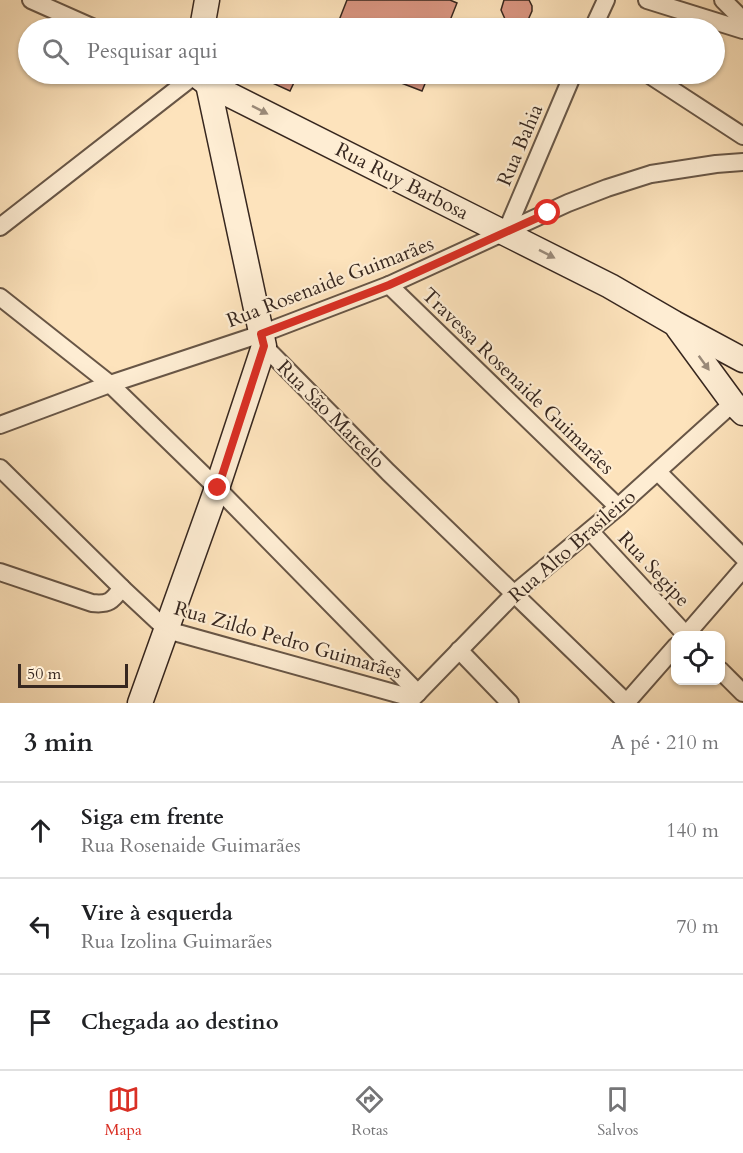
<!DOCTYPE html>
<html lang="pt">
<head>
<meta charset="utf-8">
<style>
  :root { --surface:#fff; --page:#f2f2f2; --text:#202124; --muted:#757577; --line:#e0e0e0; --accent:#d93025 }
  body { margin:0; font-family:Cardo,serif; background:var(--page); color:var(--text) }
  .controls { position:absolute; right:18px; bottom:18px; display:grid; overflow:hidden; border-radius:12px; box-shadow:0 2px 4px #0004 }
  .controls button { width:54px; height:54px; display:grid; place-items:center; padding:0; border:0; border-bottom:2px solid var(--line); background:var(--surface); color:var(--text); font:30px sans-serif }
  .scale { position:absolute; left:18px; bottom:15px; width:110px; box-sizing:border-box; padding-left:6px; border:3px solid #37271f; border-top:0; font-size:16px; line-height:21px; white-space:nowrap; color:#37271f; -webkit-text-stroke:4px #feedd3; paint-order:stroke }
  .stop { position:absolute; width:18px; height:18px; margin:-14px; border:4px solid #d93025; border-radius:50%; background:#fff }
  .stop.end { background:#d93025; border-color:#fff; box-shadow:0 2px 6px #0008 }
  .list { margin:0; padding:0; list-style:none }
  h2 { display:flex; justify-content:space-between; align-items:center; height:78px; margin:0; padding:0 24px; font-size:26px }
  h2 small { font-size:20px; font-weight:400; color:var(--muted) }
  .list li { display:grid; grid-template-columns:39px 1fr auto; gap:18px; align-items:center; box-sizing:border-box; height:96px; padding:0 24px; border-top:2px solid var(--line) }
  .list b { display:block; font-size:22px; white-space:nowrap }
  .list p { margin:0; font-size:20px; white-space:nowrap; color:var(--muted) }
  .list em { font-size:20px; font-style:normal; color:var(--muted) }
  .icon { flex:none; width:33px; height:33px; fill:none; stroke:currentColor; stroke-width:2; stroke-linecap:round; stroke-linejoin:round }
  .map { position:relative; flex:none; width:743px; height:703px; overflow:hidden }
  .search { position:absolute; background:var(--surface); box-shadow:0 2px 4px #0004; left:18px; right:18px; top:18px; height:66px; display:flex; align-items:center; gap:15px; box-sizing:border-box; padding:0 21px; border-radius:33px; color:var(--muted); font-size:22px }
  .sheet { height:366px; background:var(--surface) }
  nav { display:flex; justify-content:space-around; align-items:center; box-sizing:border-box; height:84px; border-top:2px solid var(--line); background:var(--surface); font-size:16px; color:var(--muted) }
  nav a { display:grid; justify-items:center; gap:3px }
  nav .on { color:var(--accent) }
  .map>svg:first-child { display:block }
</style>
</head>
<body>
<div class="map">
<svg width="743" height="703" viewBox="0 0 743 703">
  <rect width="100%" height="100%" fill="#fde3bc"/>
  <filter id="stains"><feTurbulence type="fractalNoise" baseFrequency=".00333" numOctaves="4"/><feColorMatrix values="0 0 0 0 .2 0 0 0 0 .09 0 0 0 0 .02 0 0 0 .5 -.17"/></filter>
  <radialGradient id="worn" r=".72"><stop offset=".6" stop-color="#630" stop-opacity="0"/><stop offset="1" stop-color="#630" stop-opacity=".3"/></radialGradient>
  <g fill="#da9682" stroke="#37271f" stroke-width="1.5">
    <polygon points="347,0 450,0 457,3 447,28 336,28"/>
    <polygon points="504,0 529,0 532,6 532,11 528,20 518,25 509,22 505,19 501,10"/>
    <polygon points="272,74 298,74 290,91 268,81"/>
    <polygon points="378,74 429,74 422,91"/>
  </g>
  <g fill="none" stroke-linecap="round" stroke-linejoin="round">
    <defs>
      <g id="street">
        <polyline points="31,0 94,28"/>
        <polyline points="647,0 743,30"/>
        <polyline points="723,0 743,20"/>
        <polyline points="593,28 606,0"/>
        <polyline points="648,74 743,136"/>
        <polyline points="0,227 195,75 193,74"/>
        <polyline points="506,232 573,74"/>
        <polyline points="389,285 618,507"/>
        <polyline points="0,297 110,384 217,488 418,693"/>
        <polyline points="264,346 388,472 627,703"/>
        <polyline points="0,425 110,384 261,334 389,285 568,203 607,188 651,174 716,164 743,162"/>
        <polyline points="0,468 122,588 167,630 412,698"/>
        <polyline points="658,472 743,557"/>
        <polyline points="590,531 687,636"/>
        <path d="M0,572L92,603C109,605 112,601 122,588"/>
        <polyline points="685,636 743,569"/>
        <polyline points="459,650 510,703"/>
        <polyline points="720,670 743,693"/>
        <polyline points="411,700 515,593 618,507 733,403"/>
        <polyline points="626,703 676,646"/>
      </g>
      <g id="secondary">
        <polyline points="202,28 207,0"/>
        <polyline points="199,77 208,84 610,286 674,323 743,360"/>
        <polyline points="678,328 733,403 743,413"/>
        <polyline points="140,703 217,488 264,346 208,84"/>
      </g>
    </defs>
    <use href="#street" stroke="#685646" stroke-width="20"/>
    <use href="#secondary" stroke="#37271f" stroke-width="27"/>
    <use href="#street" stroke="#feedd3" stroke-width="16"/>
    <use href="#secondary" stroke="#feedd3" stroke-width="24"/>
  </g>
  <defs><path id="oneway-solid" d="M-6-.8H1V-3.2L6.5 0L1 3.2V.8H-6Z" transform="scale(1.5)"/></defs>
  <g fill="#9a8a79">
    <use href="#oneway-solid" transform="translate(260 110) rotate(27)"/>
    <use href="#oneway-solid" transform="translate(547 254) rotate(27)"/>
    <use href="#oneway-solid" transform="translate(704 363) rotate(54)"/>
  </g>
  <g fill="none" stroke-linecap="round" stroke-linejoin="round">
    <polyline stroke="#d93025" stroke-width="8" points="218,488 264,346 261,334 389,285 548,213"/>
  </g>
  <g text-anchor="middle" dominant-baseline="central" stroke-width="4.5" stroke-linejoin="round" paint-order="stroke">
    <g font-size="20" fill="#37271f" stroke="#feedd3">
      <text transform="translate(520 145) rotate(-67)">Rua Bahia</text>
      <text transform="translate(402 181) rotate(27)">Rua Ruy Barbosa</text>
      <text transform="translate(330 282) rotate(-21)">Rua Rosenaide Guimarães</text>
      <text transform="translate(518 381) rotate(44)">Travessa Rosenaide Guimarães</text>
      <text transform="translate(331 414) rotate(45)">Rua São Marcelo</text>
      <text transform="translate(572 546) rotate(-41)">Rua Alto Brasileiro</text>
      <text transform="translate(654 569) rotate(47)">Rua Segipe</text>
      <text transform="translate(288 640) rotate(16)">Rua Zildo Pedro Guimarães</text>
    </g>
  </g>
  <rect width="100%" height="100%" filter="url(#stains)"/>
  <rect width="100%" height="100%" fill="url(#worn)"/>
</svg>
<div class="controls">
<button><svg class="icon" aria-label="locate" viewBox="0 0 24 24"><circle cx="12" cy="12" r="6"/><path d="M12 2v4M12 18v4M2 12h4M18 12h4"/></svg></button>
</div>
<div class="scale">50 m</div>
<div class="stop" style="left:548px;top:213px"></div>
<div class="stop end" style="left:218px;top:488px"></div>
<div class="search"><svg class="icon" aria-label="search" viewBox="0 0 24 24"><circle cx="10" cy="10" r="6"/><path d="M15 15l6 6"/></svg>Pesquisar aqui</div>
</div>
<section class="sheet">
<h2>3 min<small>A pé · 210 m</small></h2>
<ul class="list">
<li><svg class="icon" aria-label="ahead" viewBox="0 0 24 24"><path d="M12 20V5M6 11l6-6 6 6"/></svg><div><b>Siga em frente</b><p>Rua Rosenaide Guimarães</p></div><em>140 m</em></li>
<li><svg class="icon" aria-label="left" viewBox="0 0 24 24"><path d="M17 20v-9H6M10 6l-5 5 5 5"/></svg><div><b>Vire à esquerda</b><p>Rua Izolina Guimarães</p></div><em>70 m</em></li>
<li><svg class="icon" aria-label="arrive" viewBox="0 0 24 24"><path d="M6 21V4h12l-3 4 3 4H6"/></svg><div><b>Chegada ao destino</b></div></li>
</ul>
</section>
<nav>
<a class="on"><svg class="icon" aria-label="map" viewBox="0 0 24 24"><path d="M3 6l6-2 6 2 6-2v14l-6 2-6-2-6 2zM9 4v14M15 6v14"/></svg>Mapa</a>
<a><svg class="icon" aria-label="directions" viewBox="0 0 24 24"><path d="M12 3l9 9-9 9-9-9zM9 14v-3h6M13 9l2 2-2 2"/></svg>Rotas</a>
<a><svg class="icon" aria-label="saved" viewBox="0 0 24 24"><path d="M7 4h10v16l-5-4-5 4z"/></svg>Salvos</a>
</nav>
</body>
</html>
